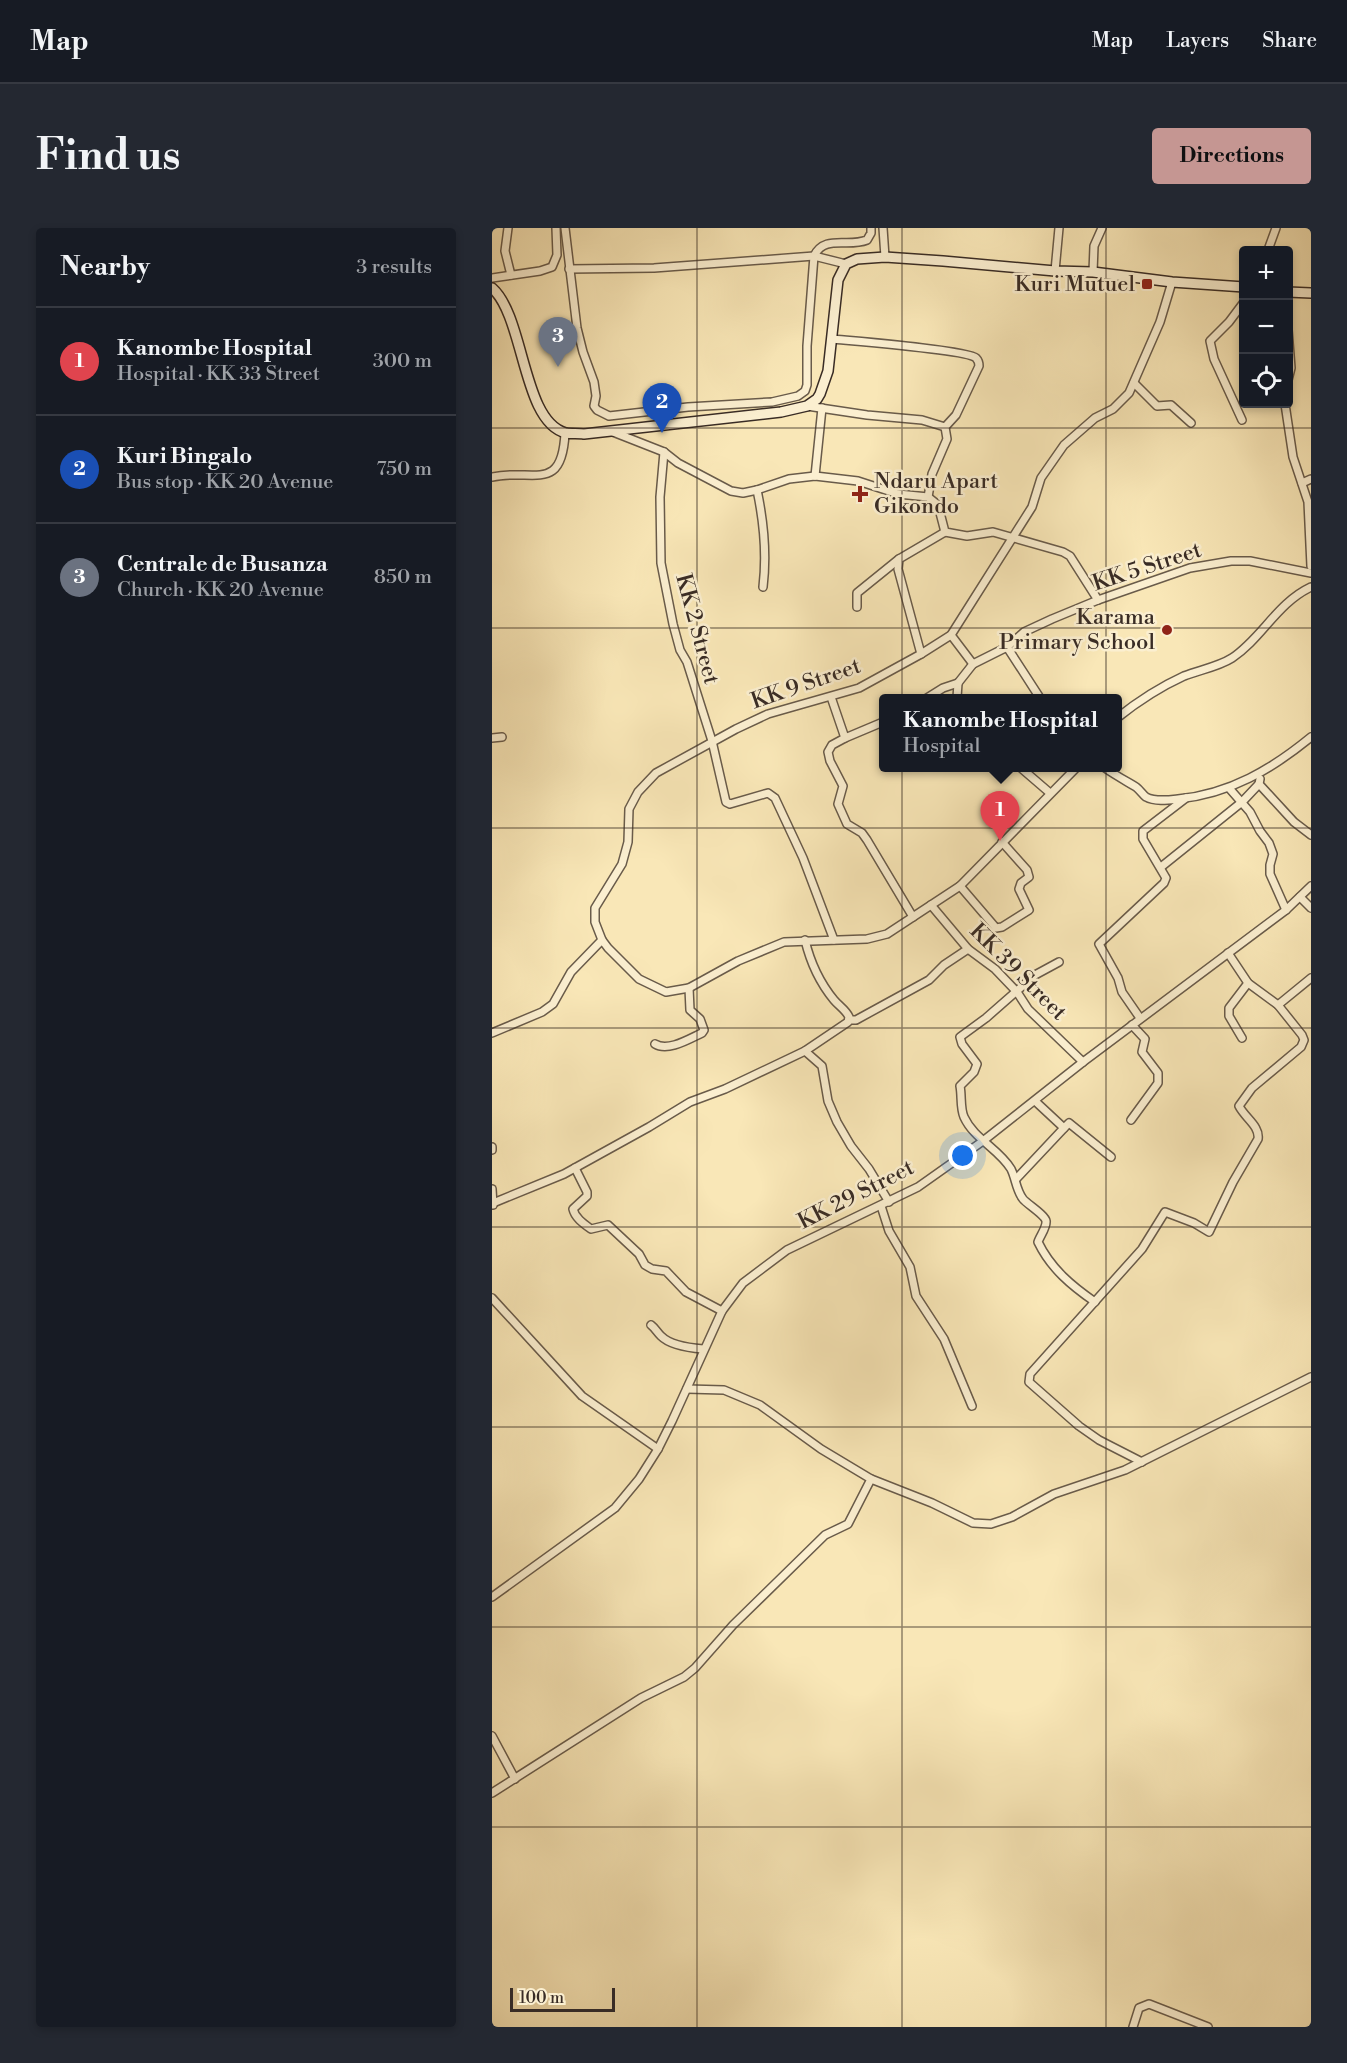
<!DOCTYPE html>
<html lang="en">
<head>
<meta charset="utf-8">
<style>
  :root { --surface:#171b24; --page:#242831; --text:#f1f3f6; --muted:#9ea1a6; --line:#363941; --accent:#c59692 }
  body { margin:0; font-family:"Libre Bodoni",serif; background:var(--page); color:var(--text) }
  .controls { position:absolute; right:18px; top:18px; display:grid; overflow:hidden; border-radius:6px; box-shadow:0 3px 9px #0003 }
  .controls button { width:54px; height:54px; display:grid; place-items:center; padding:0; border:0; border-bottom:2px solid var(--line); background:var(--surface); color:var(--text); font:30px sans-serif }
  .scale { position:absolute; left:18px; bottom:15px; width:105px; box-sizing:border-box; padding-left:6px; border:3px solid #392c25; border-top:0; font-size:16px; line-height:21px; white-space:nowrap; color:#392c25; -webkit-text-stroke:4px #fbefd0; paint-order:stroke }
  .you { position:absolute; left:471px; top:928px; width:21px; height:21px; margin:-15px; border:4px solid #fff; border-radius:50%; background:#1a73e8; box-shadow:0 0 0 9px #1a73e833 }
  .badge { display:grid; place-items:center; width:39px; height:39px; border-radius:50%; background:var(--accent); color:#fff; font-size:20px; font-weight:700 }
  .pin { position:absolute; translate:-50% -50px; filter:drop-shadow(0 2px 3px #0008) }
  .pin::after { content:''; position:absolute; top:32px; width:21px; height:18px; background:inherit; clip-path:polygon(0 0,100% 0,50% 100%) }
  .popup { position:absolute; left:387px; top:466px; width:243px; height:78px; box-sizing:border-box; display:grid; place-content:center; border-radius:6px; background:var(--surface); filter:drop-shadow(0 2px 4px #0005); font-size:20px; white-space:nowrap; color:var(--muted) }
  .popup b { font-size:22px; color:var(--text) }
  .popup::after { content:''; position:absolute; left:50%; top:100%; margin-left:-12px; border:12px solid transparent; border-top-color:var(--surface) }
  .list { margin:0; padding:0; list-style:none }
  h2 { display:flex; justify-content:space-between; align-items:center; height:78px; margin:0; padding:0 24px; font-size:26px }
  h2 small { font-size:20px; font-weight:400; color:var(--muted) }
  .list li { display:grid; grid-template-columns:39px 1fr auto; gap:18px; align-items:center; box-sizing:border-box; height:108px; padding:0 24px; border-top:2px solid var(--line) }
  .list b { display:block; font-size:22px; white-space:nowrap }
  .list p { margin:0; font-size:20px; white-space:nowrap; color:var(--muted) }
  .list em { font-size:20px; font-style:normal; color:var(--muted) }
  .icon { flex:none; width:33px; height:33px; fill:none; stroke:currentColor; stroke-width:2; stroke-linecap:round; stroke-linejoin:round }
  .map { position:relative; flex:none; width:819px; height:1799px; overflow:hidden; border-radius:6px }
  header { display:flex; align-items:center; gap:36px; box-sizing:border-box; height:84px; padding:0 30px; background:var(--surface); border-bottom:2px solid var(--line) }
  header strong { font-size:28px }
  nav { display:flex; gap:33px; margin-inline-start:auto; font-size:21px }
  .intro { display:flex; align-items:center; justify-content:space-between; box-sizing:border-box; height:144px; padding:0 36px }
  h1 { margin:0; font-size:42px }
  .button { padding:15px 27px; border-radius:6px; background:var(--accent); color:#111; font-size:21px; font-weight:700 }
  main { display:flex; gap:36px; padding:0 36px }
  aside { flex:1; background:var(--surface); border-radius:6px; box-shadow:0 3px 9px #0003 }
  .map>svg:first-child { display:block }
</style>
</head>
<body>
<header>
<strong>Map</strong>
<nav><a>Map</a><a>Layers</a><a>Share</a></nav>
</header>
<div class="intro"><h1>Find us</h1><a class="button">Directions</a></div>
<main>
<aside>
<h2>Nearby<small>3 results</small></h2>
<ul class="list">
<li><span class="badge" style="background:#e0444e">1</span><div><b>Kanombe Hospital</b><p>Hospital · KK 33 Street</p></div><em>300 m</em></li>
<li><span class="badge" style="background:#1a4fb4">2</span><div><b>Kuri Bingalo</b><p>Bus stop · KK 20 Avenue</p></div><em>750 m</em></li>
<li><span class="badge" style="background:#6b7280">3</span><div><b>Centrale de Busanza</b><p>Church · KK 20 Avenue</p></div><em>850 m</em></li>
</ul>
</aside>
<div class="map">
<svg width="819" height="1799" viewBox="0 0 819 1799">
  <rect width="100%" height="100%" fill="#f9e7b7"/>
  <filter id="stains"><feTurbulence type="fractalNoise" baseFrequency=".00333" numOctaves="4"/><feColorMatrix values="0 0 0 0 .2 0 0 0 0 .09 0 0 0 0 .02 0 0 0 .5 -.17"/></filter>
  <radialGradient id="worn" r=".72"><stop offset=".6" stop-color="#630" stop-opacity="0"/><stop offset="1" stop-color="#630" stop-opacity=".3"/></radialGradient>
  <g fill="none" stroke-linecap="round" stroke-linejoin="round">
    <defs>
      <g id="minor">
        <polyline points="16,0 13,23 19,47"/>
        <path d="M73,0L85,100L91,124L102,154L104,168L102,178L105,182L117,188L196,179L280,174L306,168L313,163L315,157V118L322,28C333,6 355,20 375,12L379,5V0"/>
        <polyline points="391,0 393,29"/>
        <polyline points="776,22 784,0"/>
        <polyline points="77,41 162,40 322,28 354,36"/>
        <polyline points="563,43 567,0"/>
        <polyline points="601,44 602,18 610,0"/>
        <polyline points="0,50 48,43 60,39 65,27 64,0"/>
        <polyline points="796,102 799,140 796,152"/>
        <path d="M340,111C360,113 475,122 484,130C487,133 487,135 487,138L464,187L453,199L455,211L440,246L436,269"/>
        <polyline points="642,155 665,178 679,177 699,195"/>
        <polyline points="793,176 801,229 816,274 819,338"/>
        <polyline points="315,178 375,187 430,192 453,199"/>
        <polyline points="750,192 722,131 718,113 737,94 752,74"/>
        <polyline points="121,204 172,224 186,235 239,263 251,265 265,262 297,251 323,248 366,253 406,266 436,269 446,277 453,304 475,308 501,304 571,324 578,328 606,372"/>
        <polyline points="172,224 168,269 169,335 181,396 188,422 195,434 220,513 234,574 238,576 276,565 283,570 311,630 342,712"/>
        <polyline points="323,248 330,180"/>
        <path d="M0,249C41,240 70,266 73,205"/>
        <polyline points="810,255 819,251"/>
        <path d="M265,262C272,295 275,326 271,359"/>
        <polyline points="365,379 365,365 407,331"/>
        <polyline points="459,407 481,436 515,419 532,404 560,391 606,372 698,340 739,333 758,333 819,345"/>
        <polyline points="515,419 548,470"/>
        <polyline points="429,426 406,341 407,331 453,304"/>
        <polyline points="339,469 353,510 391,494"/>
        <polyline points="435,470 451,460 466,455"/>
        <polyline points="465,470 466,455 481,436"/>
        <path d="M625,490C645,474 668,459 692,448C707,442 726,439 740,430C770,410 785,375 819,359"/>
        <polyline points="0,510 10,509"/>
        <polyline points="353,510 340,517 336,524 338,533 351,558 346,576 355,596 370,605 375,612 421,689"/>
        <polyline points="529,540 558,565"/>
        <path d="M613,540C623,547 634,553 644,559C648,562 651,567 654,569C663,574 677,572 686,571C738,566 780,541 819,509"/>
        <polyline points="768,551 767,556 802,594 819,607"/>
        <polyline points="737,560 758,584 768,603 777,615 781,626 778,637 778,646 794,682"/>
        <polyline points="669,639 750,574 767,556"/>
        <polyline points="468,658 504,700 510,699 537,682 527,661 529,655 537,649 535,642 510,614"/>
        <polyline points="808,669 819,680"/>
        <polyline points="439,677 476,721 503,741 525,764 536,781 591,834"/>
        <polyline points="110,712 116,720 147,751 174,764 197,760 246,733 292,714 375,711 395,706 468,658 584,540"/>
        <path d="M567,734L543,747L494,790L468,809L470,816L485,836L482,844L468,858C470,868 468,880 472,889C482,911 507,921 519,941C524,951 524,962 531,971C535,976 553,987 554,993C555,999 548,1008 546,1014C559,1041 580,1058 603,1074"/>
        <polyline points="786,777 819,750"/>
        <polyline points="648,790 630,764 626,750 607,716 672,655 674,650 651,611 651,603 694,570"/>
        <polyline points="357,792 364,792 437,752 452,737 476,721"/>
        <polyline points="0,805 50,784 61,776 79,744 110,712 103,694 103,680 130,636 136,614 137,581 146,564 164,545 244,501 276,486 367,460 429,426 459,407 540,279 549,250 572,217 603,190 621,181 637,165 668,94 680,54"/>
        <polyline points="750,810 737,788 737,780 756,755"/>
        <path d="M163,816C176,824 197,811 210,805L212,802L208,791L198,782L197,760"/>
        <polyline points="313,823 330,838 336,873 345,894 359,918 377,941 397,974"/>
        <polyline points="639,892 666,855 666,845 650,824 653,811 640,797"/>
        <polyline points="572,900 577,895 619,929"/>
        <polyline points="0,919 0,922"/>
        <path d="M83,940L95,964V968L81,981C83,990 92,996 99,1001L116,997L147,1026L153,1037L160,1041L174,1043L194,1064L230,1083"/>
        <polyline points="524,951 572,900 543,873"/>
        <polyline points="0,961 1,977"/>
        <path d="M1,975L72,946L157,899L198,874L233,861L313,823L356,794L357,789C354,782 347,778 342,772C328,755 318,733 313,712"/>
        <polyline points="389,978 397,1003 418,1039 424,1068 452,1111 480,1178"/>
        <polyline points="0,1070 90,1168 166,1221"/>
        <path d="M159,1097C163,1100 165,1104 169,1108C178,1117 198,1120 211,1121"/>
        <path d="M650,1234L607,1212L587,1198L537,1154L538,1146L650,1021L673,984L702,995L717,1004L741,954L766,911C768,898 753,890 747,878L760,860L809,819L812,812L810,807L786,777L756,755L736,725"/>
        <polyline points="379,1251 440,1275 481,1295 499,1296 520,1289 562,1266 633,1242 819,1149"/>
        <polyline points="0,1369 123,1280 147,1251 166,1221 180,1193 230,1083 251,1055 295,1022 426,959 491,913 591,834 794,682 819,658"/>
        <polyline points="0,1508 23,1551"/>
        <polyline points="0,1565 149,1470 192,1449 203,1440 241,1397 333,1307 356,1296 379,1251 329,1221 268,1177 232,1162 195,1161"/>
        <polyline points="641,1799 647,1780 657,1776 716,1799"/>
      </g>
      <g id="secondary">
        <path d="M0,60C33,89 30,194 74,205C79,206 87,205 92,206L289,184L315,178L325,171L328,166L336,143L346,52L354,36L365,31L393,29L451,33L563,43L601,44L680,54L752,59"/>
        <polyline points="796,64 819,65"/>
      </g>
    </defs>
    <use href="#minor" stroke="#695b4a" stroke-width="10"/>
    <use href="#secondary" stroke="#392c25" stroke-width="12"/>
    <use href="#minor" stroke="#fbefd0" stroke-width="7"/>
    <use href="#secondary" stroke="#fbefd0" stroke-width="9"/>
  </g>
  <path fill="none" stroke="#392c25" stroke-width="1.5" stroke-opacity="0.55" d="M205,0V1799M410,0V1799M614,0V1799M0,200H819M0,400H819M0,600H819M0,800H819M0,999H819M0,1199H819M0,1399H819M0,1599H819"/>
  <g fill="#8f2418" stroke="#fbefd0" stroke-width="2">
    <rect x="649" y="50" width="12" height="12" rx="3"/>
    <path d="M365 257h6v6h6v6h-6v6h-6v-6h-6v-6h6z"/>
    <circle cx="675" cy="402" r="6"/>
  </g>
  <g text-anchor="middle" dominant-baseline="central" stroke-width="5" stroke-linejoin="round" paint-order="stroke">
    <g font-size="22" fill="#392c25" stroke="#fbefd0" text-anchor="end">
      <text x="643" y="56">Kuri Mutuel</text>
      <text x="382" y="253" text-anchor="start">Ndaru Apart<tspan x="382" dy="25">Gikondo</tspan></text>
      <text x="663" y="389">Karama<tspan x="663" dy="25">Primary School</tspan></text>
    </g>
    <g font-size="22" fill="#392c25" stroke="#fbefd0">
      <text transform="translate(655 339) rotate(-18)">KK 5 Street</text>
      <text transform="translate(205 401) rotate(75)">KK 2 Street</text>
      <text transform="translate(314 456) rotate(-19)">KK 9 Street</text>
      <text transform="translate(526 744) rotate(45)">KK 39 Street</text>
      <text transform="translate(364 967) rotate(-27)">KK 29 Street</text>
    </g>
  </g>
  <rect width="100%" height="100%" filter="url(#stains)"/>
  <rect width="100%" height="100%" fill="url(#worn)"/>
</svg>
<div class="controls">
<button>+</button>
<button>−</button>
<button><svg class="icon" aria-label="locate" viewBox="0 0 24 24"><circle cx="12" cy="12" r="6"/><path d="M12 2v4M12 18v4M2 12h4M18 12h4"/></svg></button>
</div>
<div class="scale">100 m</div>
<div class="you"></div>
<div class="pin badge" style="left:508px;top:613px;background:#e0444e">1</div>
<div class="popup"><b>Kanombe Hospital</b>Hospital</div>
<div class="pin badge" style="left:170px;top:205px;background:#1a4fb4">2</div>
<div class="pin badge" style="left:66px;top:139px;background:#6b7280">3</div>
</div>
</main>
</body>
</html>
